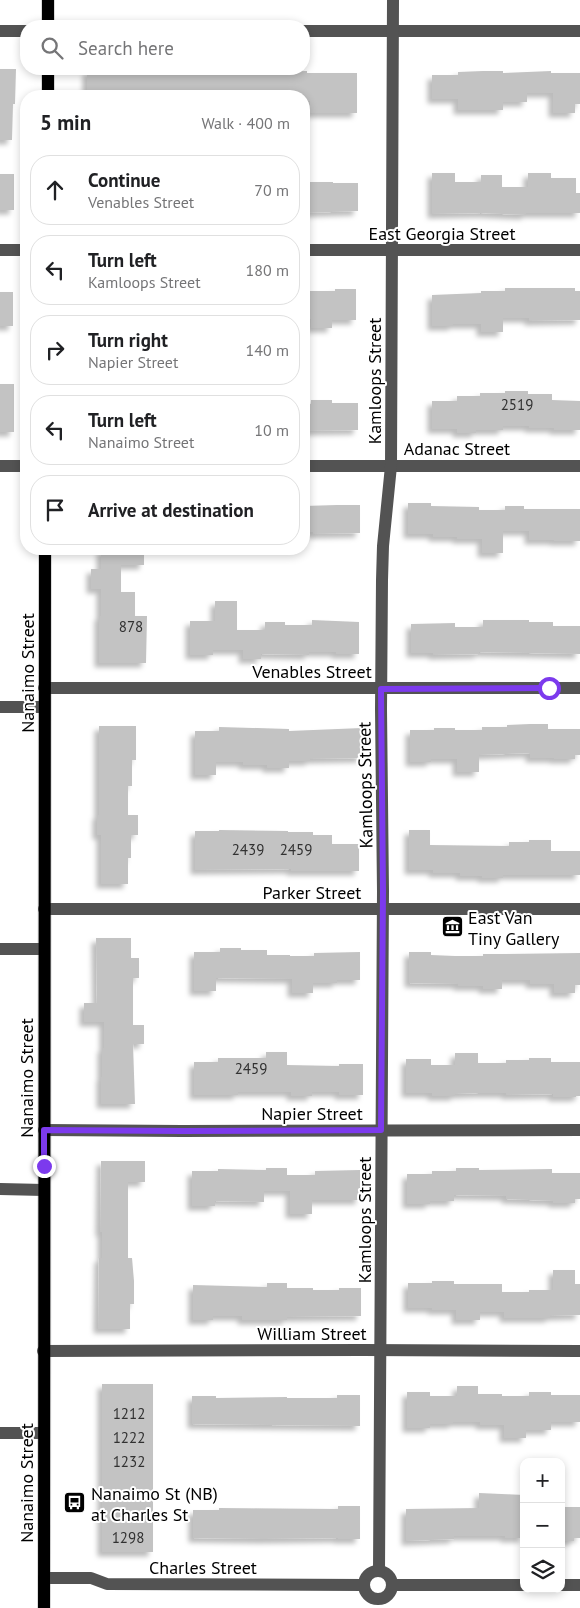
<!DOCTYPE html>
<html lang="en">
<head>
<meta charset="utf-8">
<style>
  :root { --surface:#fff; --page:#f2f2f2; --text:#202124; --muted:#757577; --line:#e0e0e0 }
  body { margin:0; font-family:"PT Sans",sans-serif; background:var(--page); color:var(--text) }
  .controls { position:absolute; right:15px; bottom:15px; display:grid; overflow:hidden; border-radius:10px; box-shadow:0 2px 8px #0003 }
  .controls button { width:45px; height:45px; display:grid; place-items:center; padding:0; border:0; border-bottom:1px solid var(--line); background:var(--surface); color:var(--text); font:25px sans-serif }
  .stop { position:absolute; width:15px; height:15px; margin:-11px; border:4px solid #7c3aed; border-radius:50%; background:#fff }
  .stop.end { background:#7c3aed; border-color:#fff; box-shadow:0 1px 5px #0008 }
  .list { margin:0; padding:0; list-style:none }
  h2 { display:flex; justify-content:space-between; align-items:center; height:65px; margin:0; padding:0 20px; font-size:21px }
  h2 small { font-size:16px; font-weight:400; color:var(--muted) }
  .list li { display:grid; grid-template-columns:32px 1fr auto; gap:15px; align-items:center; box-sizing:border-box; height:70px; margin:0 10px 10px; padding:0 10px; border:1px solid var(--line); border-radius:20px }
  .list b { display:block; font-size:19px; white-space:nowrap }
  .list p { margin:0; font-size:16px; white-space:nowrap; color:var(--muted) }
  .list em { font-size:16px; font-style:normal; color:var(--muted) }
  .icon { flex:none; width:28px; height:28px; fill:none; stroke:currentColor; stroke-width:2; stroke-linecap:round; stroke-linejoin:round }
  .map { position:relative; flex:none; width:580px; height:1608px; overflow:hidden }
  .search { position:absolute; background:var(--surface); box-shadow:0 2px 8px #0003; left:20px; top:20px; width:290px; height:55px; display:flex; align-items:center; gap:12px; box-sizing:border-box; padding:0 18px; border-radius:20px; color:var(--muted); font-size:19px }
  .panel { position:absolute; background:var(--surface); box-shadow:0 2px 8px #0003; left:20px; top:90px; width:290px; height:465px; border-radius:20px }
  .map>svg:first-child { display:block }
</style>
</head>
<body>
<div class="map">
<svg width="580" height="1608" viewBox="0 0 580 1608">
  <defs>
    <filter id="shadow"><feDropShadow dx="-4.5" dy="4.5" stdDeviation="2.5" flood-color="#0004"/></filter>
  </defs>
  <rect width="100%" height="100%" fill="#fff"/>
  <g fill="#c3c3c3" filter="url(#shadow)">
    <polygon points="0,69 16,69 15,104 13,104 12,140 0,140"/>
    <polygon points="158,69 158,71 209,69 209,71 233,71 233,73 307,71 307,73 357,73 357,113 310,113 310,101 304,101 304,96 112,96 112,95 87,95 87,70"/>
    <polygon points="483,71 503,71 503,73 551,71 551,73 580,73 580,104 575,104 575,113 553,113 553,93 527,93 527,102 503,102 503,110 458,110 458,99 432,99 432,75 458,75 458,72"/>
    <polygon points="432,173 455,173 455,182 481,182 481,175 502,175 502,187 528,187 528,173 551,173 551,178 576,178 576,193 580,193 580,213 526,213 526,215 481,213 432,214"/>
    <rect x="0" y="174" width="14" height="36"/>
    <polygon points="304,182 333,182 333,183 358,183 358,211 304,213"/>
    <polygon points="505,288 575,288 575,291 580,291 580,320 529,321 529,318 503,318 503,332 481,332 481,324 453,324 453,326 432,326 432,295 481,293 481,291 505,291"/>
    <polygon points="335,289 356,289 356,320 332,320 332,328 311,328 311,319 304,319 304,291 335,291"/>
    <rect x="0" y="292" width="13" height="34"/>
    <rect x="0" y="384" width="14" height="48"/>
    <polygon points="505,391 528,391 528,394 552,394 552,400 580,401 580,430 554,430 554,428 529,428 529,426 503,426 503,430 476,430 476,433 457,433 457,429 432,429 432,401 457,401 457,396 480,396 480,393 505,393"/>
    <polygon points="311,400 332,400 332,403 358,403 358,430 304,431 304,404 311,404"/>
    <polygon points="408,503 431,503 431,506 479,507 479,510 505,510 505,506 524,506 524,509 580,509 580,541 554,541 554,540 529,540 529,531 503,531 503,553 482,553 482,539 457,539 457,537 433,537 433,534 408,534"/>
    <polygon points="337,505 360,505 360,533 313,534 313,532 304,532 304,506"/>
    <polygon points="101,549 144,549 144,565 121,565 121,592 135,592 135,616 147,616 146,663 99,663 99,616 101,616 101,589 91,589 91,569 101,569"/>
    <polygon points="215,601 237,601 237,630 265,630 265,622 285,622 285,625 312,625 312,620 359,622 359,654 336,654 336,652 309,652 309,655 261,654 261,659 243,659 243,650 213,650 213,655 190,655 190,621 215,621"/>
    <polygon points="483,620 529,620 529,622 553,622 553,626 580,626 580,654 479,652 479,654 433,655 433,653 411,653 411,624 455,623 455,627 483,627"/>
    <polygon points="530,724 548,724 548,729 580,729 580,755 575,755 575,759 554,759 554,758 530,758 530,753 479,755 479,772 457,772 457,759 431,759 431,762 410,762 410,730 434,730 434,728 455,728 455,730 482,730 482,727 507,727 507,725"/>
    <polygon points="99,726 136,726 136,760 132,760 132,786 128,786 128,815 138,815 138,835 131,835 131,858 128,858 128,884 101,884 101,835 97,835 97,815 99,815"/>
    <polygon points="219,727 289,729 289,731 362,728 362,758 310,759 310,761 289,761 289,768 267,768 267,765 243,765 243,762 216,762 216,775 195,775 195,731 219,731"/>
    <polygon points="219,830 288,831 288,832 313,832 313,835 332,835 332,844 359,844 359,871 291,871 291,869 195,870 195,831 219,831"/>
    <polygon points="409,830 430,830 430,845 509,846 509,842 529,842 529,840 551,840 551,851 580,851 580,875 503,875 503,878 482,878 482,876 460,876 460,873 433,873 433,870 409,870"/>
    <polygon points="96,938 131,938 131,958 139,958 139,978 133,978 133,1025 144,1025 144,1044 133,1044 135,1104 101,1104 101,1077 102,1077 102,1048 104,1048 104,1022 84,1022 84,1003 97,1003"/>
    <polygon points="220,948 241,948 241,950 267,950 267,955 290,955 290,956 314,956 314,953 360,952 360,980 337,980 337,983 313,983 313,993 292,993 292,979 216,978 216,991 194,991 194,952 220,952"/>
    <polygon points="409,952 431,952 431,955 455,956 483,956 483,954 505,954 580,953 580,985 575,985 575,993 554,993 554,984 530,984 530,980 502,980 502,989 483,989 483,986 458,986 458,984 409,983"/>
    <polygon points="266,1052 287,1052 287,1065 339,1066 339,1064 363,1064 363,1095 339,1095 339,1092 312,1092 312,1096 291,1096 291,1092 238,1092 238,1095 194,1095 194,1062 218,1062 218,1058 266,1058"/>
    <polygon points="455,1053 478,1053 478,1063 506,1063 506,1060 529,1060 529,1058 551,1058 551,1062 580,1062 580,1096 576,1096 576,1097 553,1097 553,1094 506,1095 506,1093 478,1093 455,1094 455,1096 432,1096 432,1093 406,1093 406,1059 431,1059 431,1065 455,1065"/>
    <polygon points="101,1161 145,1161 145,1182 128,1182 128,1258 132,1258 134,1281 134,1304 130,1304 130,1329 98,1329 99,1258 102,1258 102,1232 100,1232"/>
    <polygon points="266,1168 287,1168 287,1175 315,1175 315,1171 360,1170 360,1200 312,1200 312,1214 290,1214 290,1191 264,1191 264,1202 215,1201 215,1206 192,1206 192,1171 218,1171 218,1169 266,1170"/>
    <polygon points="456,1168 479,1168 479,1170 552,1169 552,1173 580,1173 580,1199 575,1199 575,1203 553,1203 553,1201 506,1199 506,1196 454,1195 454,1201 430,1201 430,1204 407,1204 407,1174 432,1174 432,1171 456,1171"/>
    <polygon points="553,1270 575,1270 575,1284 580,1284 580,1315 550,1316 550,1318 504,1318 504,1312 480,1312 480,1320 456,1320 456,1310 432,1310 432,1308 408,1308 408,1283 432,1283 432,1281 454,1281 454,1284 502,1284 502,1292 529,1292 529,1290 553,1290"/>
    <polygon points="267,1283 287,1283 287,1288 313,1288 313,1290 339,1290 339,1288 361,1288 361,1316 287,1317 287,1320 242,1320 242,1316 213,1316 213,1320 193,1320 193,1285 267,1287"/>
    <rect x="102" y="1384" width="51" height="168"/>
    <polygon points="457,1386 478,1386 478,1394 502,1394 502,1396 529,1396 529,1392 551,1392 551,1395 580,1395 580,1422 551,1422 551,1430 526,1430 526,1438 504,1438 504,1425 480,1425 480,1422 453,1422 453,1424 430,1424 430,1428 407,1428 407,1392 430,1392 430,1396 457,1396"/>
    <polygon points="337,1395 360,1395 360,1426 192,1424 192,1396 216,1396 216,1398 287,1397 287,1398 337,1398"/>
    <polygon points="479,1493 524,1495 524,1538 505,1538 505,1536 454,1536 454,1539 406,1541 406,1509 479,1508"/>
    <polygon points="338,1506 360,1506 360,1539 338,1539 338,1538 263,1539 193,1538 193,1510 219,1510 219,1508 338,1509"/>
    <polygon points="561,1507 580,1507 580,1538 574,1538 574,1541 561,1541"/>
  </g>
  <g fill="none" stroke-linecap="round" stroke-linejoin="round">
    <defs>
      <g id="major">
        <polyline points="48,0 48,26"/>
        <polyline points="48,96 48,69"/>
        <polyline points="44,1608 45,549"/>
      </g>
    </defs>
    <use href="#major" stroke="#dbdbdb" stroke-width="14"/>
    <g stroke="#535353" stroke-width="12">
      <polyline points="0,31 26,31"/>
      <polyline points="304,31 580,31"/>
      <polyline points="0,250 26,250"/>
      <polyline points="304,250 580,250"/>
      <polyline points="0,466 26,466"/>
      <polyline points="304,466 580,466"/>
      <polyline points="44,688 580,688"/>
      <polyline points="0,707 44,707"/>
      <polyline points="44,909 580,909"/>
      <polyline points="0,949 44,949"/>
      <polyline points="44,1130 182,1131 580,1130"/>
      <polyline points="0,1189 44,1190"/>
      <polyline points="43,1351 363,1350 580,1351"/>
      <polyline points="0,1433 43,1433"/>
      <circle cx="378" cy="1585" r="14"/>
      <polyline points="379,1571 383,891 381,709 382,580 383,546 391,466 393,0"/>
      <polyline points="44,1578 91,1578 107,1584 364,1585"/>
      <polyline points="393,1585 524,1585"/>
      <polyline points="561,1585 580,1585"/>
    </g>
    <use href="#major" stroke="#000" stroke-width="12"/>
  </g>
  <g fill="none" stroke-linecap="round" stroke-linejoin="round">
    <polyline stroke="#7c3aed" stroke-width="6" points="44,1166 44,1130 182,1131 381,1130 383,891 381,689 549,688"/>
  </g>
  <defs>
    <symbol id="museum-square" viewBox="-11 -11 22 22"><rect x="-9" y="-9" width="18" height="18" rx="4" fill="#000" stroke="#fff"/><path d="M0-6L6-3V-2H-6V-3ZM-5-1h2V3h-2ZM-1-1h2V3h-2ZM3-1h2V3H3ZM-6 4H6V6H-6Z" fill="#fff"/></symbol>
    <symbol id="bus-square" viewBox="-11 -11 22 22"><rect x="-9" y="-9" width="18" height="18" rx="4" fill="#000" stroke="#fff"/><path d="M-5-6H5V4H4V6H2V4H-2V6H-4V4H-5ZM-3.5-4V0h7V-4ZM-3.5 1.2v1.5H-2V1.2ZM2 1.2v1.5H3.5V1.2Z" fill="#fff"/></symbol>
  </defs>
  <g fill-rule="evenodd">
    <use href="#museum-square" x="440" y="914" width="25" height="25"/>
    <use href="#bus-square" x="62" y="1490" width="25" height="25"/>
  </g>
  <g text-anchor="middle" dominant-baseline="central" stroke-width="4" stroke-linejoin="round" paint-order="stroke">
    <g font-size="15" fill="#313131">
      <text x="517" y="404">2519</text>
      <text x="131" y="626">878</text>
      <text x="248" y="849">2439</text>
      <text x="296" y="849">2459</text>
      <text x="251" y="1068">2459</text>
      <text x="129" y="1413">1212</text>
      <text x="129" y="1437">1222</text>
      <text x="129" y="1461">1232</text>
      <text x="128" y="1537">1298</text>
    </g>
    <g font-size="18" fill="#000" stroke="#fff">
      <text x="442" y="233">East Georgia Street</text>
      <text transform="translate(374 381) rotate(-90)">Kamloops Street</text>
      <text x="457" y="448">Adanac Street</text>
      <text x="312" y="671">Venables Street</text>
      <text transform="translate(27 673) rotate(-90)">Nanaimo Street</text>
      <text transform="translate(365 785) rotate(-91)">Kamloops Street</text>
      <text x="312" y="892">Parker Street</text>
      <text transform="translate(26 1078) rotate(-90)">Nanaimo Street</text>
      <text x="312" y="1113">Napier Street</text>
      <text transform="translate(364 1220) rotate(-90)">Kamloops Street</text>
      <text x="312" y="1333">William Street</text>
      <text transform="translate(26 1483) rotate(-90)">Nanaimo Street</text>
      <text x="203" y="1567">Charles Street</text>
    </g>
    <g font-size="18" fill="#000" stroke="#fff" text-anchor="start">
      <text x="468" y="917">East Van<tspan x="468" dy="21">Tiny Gallery</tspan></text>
      <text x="91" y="1493">Nanaimo St (NB)<tspan x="91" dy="21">at Charles St</tspan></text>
    </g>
  </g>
</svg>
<div class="controls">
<button>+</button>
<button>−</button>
<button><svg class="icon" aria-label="layers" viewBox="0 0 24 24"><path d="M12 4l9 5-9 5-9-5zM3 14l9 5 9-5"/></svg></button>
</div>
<div class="stop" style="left:549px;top:688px"></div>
<div class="stop end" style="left:44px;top:1166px"></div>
<div class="search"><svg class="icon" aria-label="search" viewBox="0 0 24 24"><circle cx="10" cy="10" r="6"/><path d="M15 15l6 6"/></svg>Search here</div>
<section class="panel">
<h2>5 min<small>Walk · 400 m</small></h2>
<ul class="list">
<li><svg class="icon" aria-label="ahead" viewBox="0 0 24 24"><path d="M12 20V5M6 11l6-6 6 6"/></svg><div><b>Continue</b><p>Venables Street</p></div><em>70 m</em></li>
<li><svg class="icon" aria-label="left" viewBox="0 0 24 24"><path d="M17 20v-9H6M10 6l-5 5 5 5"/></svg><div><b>Turn left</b><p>Kamloops Street</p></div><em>180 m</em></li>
<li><svg class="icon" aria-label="right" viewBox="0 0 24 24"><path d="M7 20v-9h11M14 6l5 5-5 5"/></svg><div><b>Turn right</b><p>Napier Street</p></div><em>140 m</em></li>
<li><svg class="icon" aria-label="left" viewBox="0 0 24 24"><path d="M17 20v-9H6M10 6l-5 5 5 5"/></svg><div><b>Turn left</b><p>Nanaimo Street</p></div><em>10 m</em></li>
<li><svg class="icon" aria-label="arrive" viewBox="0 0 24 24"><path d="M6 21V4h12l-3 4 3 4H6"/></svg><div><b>Arrive at destination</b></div></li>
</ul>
</section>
</div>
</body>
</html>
